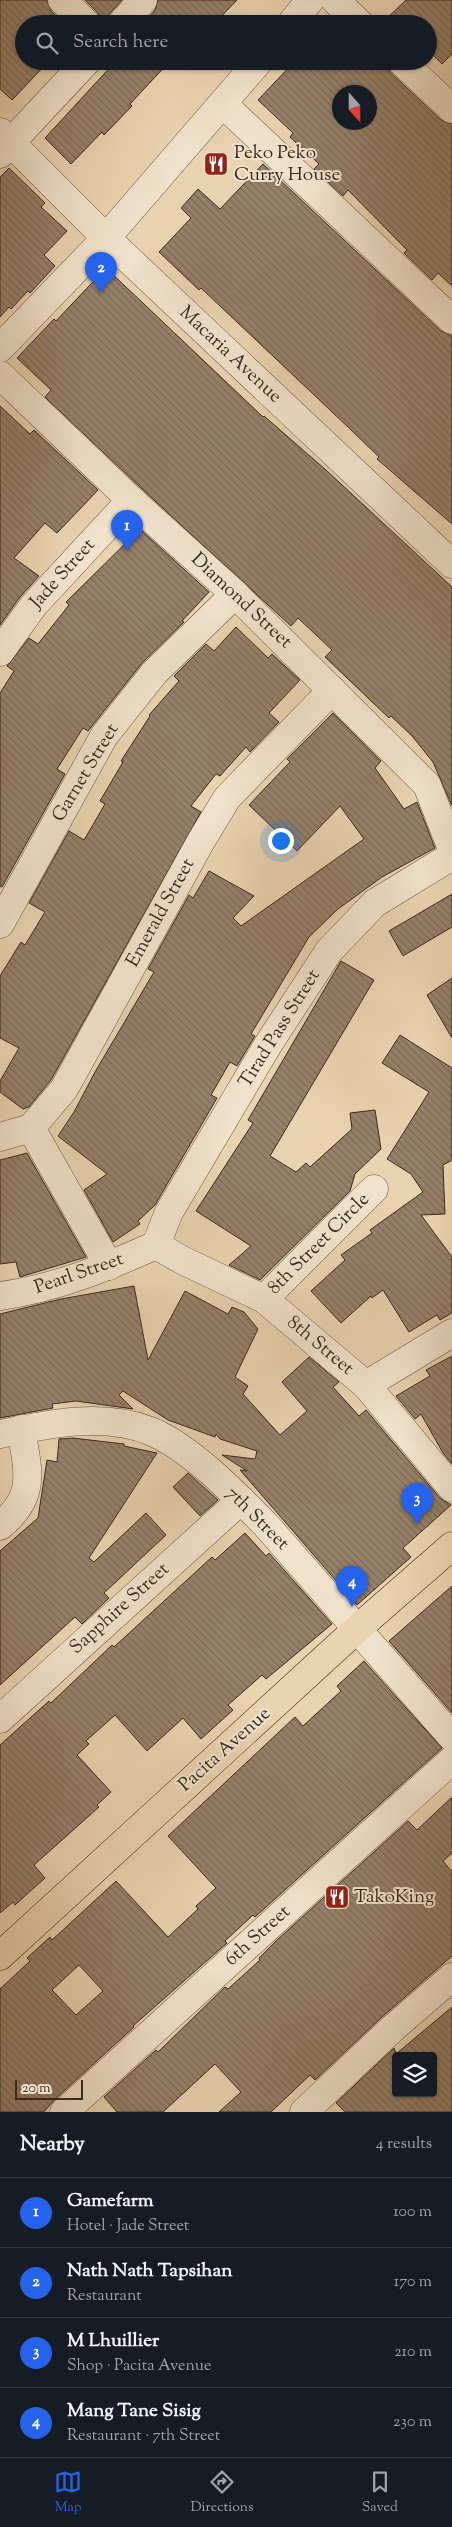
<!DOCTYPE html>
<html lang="en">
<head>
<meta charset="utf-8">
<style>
  :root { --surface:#171b24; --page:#20242c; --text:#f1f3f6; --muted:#9ea1a6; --line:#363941; --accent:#2563eb }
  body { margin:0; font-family:"Sorts Mill Goudy",serif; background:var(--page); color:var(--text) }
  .controls { position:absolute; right:15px; bottom:15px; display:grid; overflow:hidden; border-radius:5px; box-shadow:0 1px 4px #0004 }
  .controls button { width:45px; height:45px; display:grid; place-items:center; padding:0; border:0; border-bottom:1px solid var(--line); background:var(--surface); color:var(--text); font:25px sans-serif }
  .compass { position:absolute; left:332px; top:85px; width:45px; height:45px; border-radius:50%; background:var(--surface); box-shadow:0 1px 4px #0004; rotate:159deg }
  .scale { position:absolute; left:15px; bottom:12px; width:68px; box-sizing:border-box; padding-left:5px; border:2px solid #3c2920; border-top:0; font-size:14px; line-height:18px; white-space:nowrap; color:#3c2920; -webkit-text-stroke:4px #f1e2cc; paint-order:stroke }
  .you { position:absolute; left:280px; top:840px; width:18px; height:18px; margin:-12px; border:4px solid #fff; border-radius:50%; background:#1a73e8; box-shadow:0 0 0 8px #1a73e833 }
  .badge { display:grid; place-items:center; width:32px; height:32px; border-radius:50%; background:var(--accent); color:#fff; font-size:16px; font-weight:700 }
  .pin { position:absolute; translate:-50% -41px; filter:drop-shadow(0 1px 2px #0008) }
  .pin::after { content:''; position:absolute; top:26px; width:18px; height:15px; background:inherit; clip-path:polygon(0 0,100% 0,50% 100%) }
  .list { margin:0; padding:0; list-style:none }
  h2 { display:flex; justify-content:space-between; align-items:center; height:65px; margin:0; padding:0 20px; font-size:21px }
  h2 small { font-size:16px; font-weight:400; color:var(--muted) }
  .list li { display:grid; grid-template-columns:32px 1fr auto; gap:15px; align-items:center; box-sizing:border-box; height:70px; padding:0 20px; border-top:1px solid var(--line) }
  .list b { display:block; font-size:19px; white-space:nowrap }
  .list p { margin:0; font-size:16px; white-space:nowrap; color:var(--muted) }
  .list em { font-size:16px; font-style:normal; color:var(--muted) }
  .icon { flex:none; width:28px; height:28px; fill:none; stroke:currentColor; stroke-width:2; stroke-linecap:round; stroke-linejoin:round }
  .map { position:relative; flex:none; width:452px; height:2112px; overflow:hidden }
  .search { position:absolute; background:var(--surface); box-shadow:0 1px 4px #0004; left:15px; right:15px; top:15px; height:55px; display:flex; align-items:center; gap:12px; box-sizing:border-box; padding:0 18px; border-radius:28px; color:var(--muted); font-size:19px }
  .sheet { height:345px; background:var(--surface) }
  nav { display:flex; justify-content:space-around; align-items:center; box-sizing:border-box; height:70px; border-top:1px solid var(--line); background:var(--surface); font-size:14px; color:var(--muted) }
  nav a { display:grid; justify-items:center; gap:2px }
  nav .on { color:var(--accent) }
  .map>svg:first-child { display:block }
</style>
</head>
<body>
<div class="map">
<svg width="452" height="2112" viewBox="0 0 452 2112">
  <defs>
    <pattern id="building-back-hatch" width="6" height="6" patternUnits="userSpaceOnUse" patternTransform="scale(1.25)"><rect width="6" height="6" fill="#96816b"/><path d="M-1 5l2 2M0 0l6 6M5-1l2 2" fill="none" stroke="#7c6a58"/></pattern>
  </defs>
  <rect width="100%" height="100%" fill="#ead3b1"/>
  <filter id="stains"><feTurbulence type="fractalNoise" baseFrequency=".004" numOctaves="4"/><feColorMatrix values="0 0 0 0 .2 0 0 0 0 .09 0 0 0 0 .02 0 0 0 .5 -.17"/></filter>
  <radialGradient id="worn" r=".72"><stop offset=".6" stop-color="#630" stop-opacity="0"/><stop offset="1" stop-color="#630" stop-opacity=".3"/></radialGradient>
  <g fill="url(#building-back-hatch)" stroke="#3c2920" fill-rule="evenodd">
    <polygon points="0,0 47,0 51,11 64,24 24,24 24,61 49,61 12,100 0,89"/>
    <polygon points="85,0 122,0 102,22 98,13"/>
    <polygon points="158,0 237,0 214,24 159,24 150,16 155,10"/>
    <polygon points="406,0 452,0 452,54 442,64 428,50 428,24 381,24"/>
    <polygon points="116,61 170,61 130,104 132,106 104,135 102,132 71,164 45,138"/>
    <path d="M295,61L305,69L312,61H384L390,72L441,120L452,124V286L438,273L432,280L404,253L407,250L348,190L343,196L314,169L319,164L290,137L293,133L258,100ZM340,92H370V122H340Z"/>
    <polygon points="263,164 441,331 452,336 452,524 377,459 379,457 349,428 201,288 199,290 159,252 191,218 181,208 198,189 220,209"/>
    <polygon points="9,168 45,203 41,207 67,231 44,255 55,266 30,293 28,291 11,309 9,307 0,317 0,177"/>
    <polygon points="106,268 263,417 264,416 326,470 452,587 452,806 433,762 412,736 391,716 389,718 325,657 332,650 298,618 291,626 142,489 45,397 51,390 17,358 54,319 56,321"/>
    <polygon points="0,406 30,434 34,430 98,490 57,533 45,523 14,558 39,576 20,597 0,625"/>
    <polygon points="140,529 209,592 182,621 184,622 143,662 88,731 83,728 57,769 65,774 2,887 0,886 0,693 14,671 7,666 29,638 38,644 69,605 66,602"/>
    <polygon points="236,627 268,658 272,654 300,680 269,713 279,722 250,752 246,747 220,776 216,774 191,806 201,812 51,1080 29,1107 23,1109 0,1092 0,1081 19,1048 0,1038 0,976 21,942 25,945 45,912 29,903 69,831 84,840 105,804 100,801 123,762 121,761 150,716 149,715 179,681 174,676 206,644 214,651"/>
    <polygon points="333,713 381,761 375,768 404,809 417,802 435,848 382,877 338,909 309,937 251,1034 255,1036 237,1066 230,1062 211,1095 217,1098 155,1205 138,1221 140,1224 113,1242 84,1190 107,1174 58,1136 74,1112 95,1072 154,972 148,969 189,895 193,898 209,871 254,896 233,918 241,926 364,839 340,806 297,851 249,805 290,762 287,759"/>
    <polygon points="452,894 452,927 403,956 389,931"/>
    <polygon points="341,961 374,980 270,1156 296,1172 306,1163 310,1167 352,1129 350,1113 375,1110 381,1149 355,1174 350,1191 260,1280 229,1265 251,1246 196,1211 253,1123 248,1120"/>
    <polygon points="452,978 452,1038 427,995"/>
    <polygon points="400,1035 452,1068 452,1160 443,1165 445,1214 421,1215 452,1257 452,1313 440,1320 437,1315 409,1332 383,1290 372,1298 371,1296 341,1323 311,1291 345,1260 341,1255 372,1233 370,1230 423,1192 411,1174 387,1159 429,1092 382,1063"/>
    <polygon points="27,1153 86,1257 20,1277 16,1262 0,1264 0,1160"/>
    <polygon points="134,1286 148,1360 185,1291 228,1314 232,1307 244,1312 258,1329 235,1377 248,1386 243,1394 280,1435 307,1411 282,1382 309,1357 339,1382 333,1387 359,1416 366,1410 440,1498 451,1505 403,1548 411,1557 357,1605 240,1470 247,1471 222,1455 255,1459 257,1451 220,1439 216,1434 215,1437 168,1420 123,1391 119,1395 133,1409 76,1401 52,1404 53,1408 0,1418 0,1314 61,1299"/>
    <polygon points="452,1356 452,1464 443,1453 421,1414 415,1419 396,1396 430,1376 426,1370"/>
    <polygon points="73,1438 124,1444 124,1446 157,1453 89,1558 94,1562 146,1513 166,1535 104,1593 109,1598 82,1624 75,1617 0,1685 0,1551 38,1518 47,1460 57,1462 59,1439"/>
    <polygon points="188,1473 218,1500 200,1516 173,1487"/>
    <polygon points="245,1533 266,1556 269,1553 332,1624 266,1679 262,1675 228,1705 233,1710 201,1739 183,1718 147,1751 115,1715 86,1741 89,1744 77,1755 111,1792 97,1805 99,1807 34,1865 45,1878 15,1905 13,1902 0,1913 0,1745 49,1701 51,1703 112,1645 114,1647 212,1557 215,1560"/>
    <polygon points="452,1586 452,1713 389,1641"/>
    <path d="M364,1661L442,1748L255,1917L253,1915L225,1941L227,1943L133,2026L134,2027L54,2100L44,2112H0V1989L30,1961L27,1958L50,1937L52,1940L116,1881L168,1937L198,1909L196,1906L216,1888L168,1836L295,1717L303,1726L341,1691L337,1686ZM79,1965L103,1991L76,2015L52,1990Z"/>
    <polygon points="452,1797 452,1853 443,1861 452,1872 452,1956 382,2017 315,2080 310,2075 271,2112 219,2112 241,2092 215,2064 163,2112 117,2112 104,2097 156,2050 158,2052 225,1987 228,1989 260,1960 259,1958 277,1940 408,1821 417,1830"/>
    <path d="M452,2007V2112H345L336,2103L394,2048L396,2054ZM396,2056H433V2093H396Z"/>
  </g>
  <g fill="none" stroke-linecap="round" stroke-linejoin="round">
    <defs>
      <g id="minor">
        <polyline points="62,0 87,24"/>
        <polyline points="335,0 360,24"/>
        <polyline points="121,24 143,0"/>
        <polyline points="291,24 310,0"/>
        <polyline points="401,61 452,109"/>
        <polyline points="223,104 452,320"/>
        <polyline points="0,132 106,238 452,564"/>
        <polyline points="0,154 87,61"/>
        <polyline points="0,348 106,238 259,61"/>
        <polyline points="0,375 131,500 235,594 427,785 452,849"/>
        <polyline points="0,652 33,606 131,500"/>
        <polyline points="0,924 104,736 155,672 235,594"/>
        <polyline points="31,1128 109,1266"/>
        <polyline points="0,1137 31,1128 64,1089 201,841 227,798 332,690"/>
        <polyline points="156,1245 169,1212 269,1043 329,951 375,903 452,856"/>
        <polyline points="156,1245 182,1260 264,1299 366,1385 452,1488"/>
        <path d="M0,1296C54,1289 107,1267 156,1245"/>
        <polyline points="264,1299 374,1189"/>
        <polyline points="366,1385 452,1333"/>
        <path d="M0,1434C47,1424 104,1412 150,1431C190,1447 235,1494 265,1524L452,1737"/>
        <path d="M0,1526C37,1496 28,1471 21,1429"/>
        <polyline points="0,1719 241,1500"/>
        <polyline points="64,2112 452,1760"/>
        <polyline points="304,2112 393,2028 452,1977"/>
      </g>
      <polyline id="major" points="0,1956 358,1628 452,1546"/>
    </defs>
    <use href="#minor" stroke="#685444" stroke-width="29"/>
    <use href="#major" stroke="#3c2920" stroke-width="29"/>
    <use href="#minor" stroke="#f1e2cc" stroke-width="28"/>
    <use href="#major" stroke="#ead3b1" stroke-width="28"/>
  </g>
  <defs>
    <symbol id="restaurant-square" viewBox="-11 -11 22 22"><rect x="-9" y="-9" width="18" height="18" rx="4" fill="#8f2418" stroke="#f1e2cc"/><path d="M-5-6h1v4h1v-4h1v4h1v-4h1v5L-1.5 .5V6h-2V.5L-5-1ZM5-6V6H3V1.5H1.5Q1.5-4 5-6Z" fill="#fff"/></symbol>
  </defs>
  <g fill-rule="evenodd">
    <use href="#restaurant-square" x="202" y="150" width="28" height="28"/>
    <use href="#restaurant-square" x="323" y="1883" width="28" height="28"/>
  </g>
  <g text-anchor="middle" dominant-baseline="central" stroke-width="4" stroke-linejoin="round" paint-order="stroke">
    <g font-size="19" fill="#3c2920" stroke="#f1e2cc" text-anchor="start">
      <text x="234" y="153">Peko Peko<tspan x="234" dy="22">Curry House</tspan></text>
      <text x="354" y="1897">TakoKing</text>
    </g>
    <g font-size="19" fill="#3c2920" stroke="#f1e2cc">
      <text transform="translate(230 355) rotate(43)">Macaria Avenue</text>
      <text transform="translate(63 574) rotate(-48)">Jade Street</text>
      <text transform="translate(241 601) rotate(43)">Diamond Street</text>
      <text transform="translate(86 773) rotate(-59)">Garnet Street</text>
      <text transform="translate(161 913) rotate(-61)">Emerald Street</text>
      <text transform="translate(280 1029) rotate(-58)">Tirad Pass Street</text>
      <text transform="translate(319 1244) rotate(-45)">8th Street Circle</text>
      <text transform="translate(79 1274) rotate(-19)">Pearl Street</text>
      <text transform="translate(320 1346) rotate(40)">8th Street</text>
      <text transform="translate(257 1519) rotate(45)">7th Street</text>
      <text transform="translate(120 1609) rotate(-42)">Sapphire Street</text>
      <text transform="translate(225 1750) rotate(-42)">Pacita Avenue</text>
      <text transform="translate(258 1936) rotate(-42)">6th Street</text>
    </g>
  </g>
  <rect width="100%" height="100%" filter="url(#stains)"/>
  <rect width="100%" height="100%" fill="url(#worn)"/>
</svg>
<div class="controls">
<button><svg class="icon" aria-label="layers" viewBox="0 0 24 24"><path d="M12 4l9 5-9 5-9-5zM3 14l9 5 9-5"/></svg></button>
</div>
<svg class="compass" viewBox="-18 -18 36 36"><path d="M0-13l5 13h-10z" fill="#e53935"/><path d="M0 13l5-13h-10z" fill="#9ea1a6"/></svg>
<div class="scale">20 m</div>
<div class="you"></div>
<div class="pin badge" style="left:127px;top:551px">1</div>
<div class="pin badge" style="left:101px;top:293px">2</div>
<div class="pin badge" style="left:417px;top:1524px">3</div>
<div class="pin badge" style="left:352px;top:1607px">4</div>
<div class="search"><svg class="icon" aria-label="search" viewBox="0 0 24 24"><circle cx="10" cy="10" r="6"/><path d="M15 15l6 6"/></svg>Search here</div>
</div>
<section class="sheet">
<h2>Nearby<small>4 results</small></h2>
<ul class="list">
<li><span class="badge">1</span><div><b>Gamefarm</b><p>Hotel · Jade Street</p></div><em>100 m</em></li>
<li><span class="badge">2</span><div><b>Nath Nath Tapsihan</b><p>Restaurant</p></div><em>170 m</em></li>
<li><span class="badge">3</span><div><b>M Lhuillier</b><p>Shop · Pacita Avenue</p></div><em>210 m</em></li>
<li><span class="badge">4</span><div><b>Mang Tane Sisig</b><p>Restaurant · 7th Street</p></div><em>230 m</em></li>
</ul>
</section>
<nav>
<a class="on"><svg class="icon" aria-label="map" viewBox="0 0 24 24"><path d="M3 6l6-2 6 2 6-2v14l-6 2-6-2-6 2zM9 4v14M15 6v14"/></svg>Map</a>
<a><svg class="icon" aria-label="directions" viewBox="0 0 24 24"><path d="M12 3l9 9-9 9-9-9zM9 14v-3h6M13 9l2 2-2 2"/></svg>Directions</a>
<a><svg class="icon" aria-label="saved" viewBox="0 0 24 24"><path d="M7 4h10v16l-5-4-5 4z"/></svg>Saved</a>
</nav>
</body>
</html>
